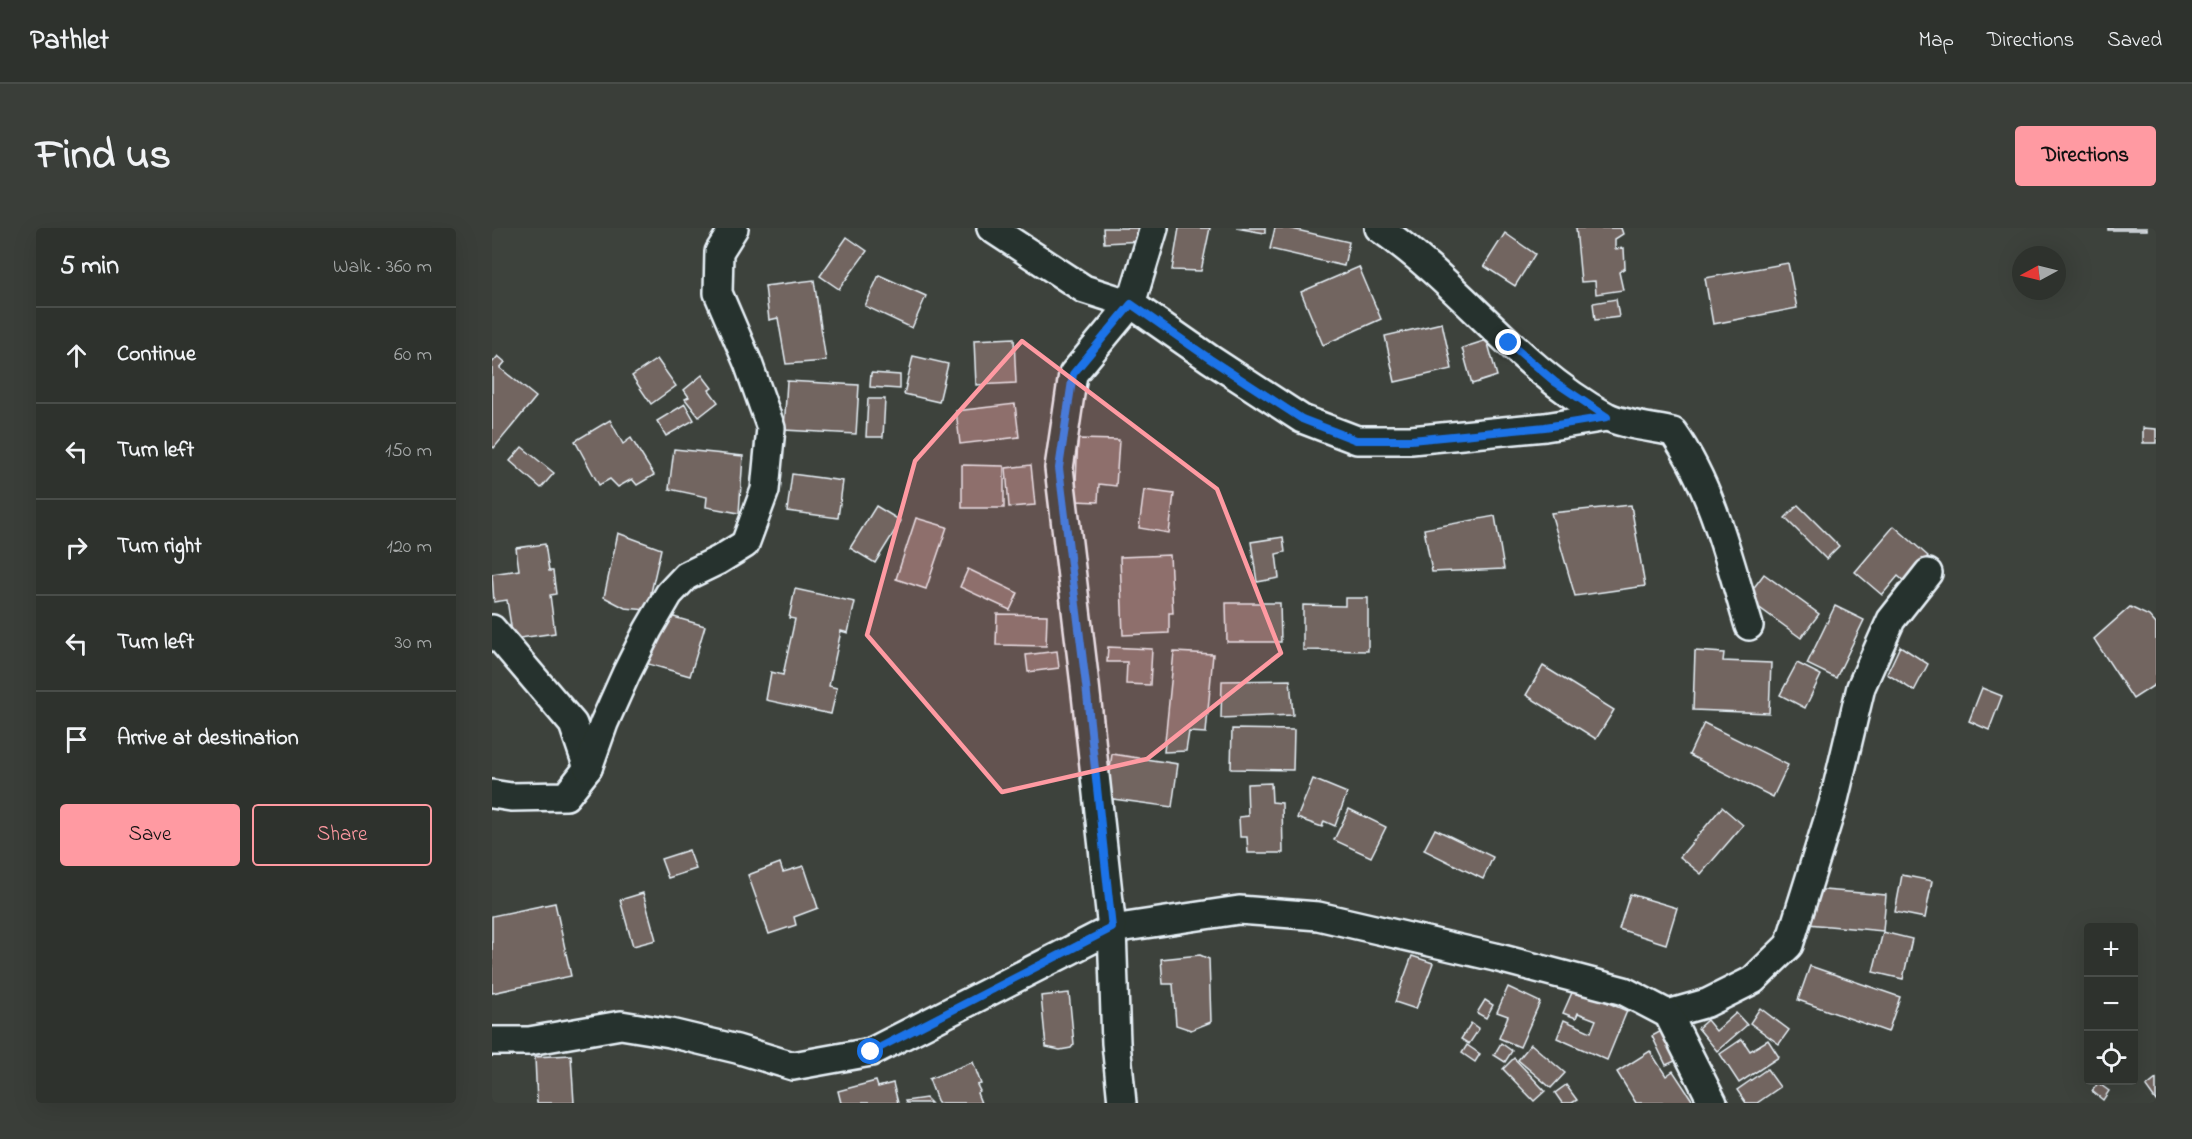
<!DOCTYPE html>
<html lang="en">
<head>
<meta charset="utf-8">
<style>
  :root { --surface:#2e322d; --page:#3a3e39; --text:#f1f3f6; --muted:#a7aaaa; --line:#494d49; --accent:#ff9aa2 }
  body { margin:0; font-family:"Indie Flower",sans-serif; background:var(--page); color:var(--text) }
  .controls { position:absolute; right:18px; bottom:18px; display:grid; overflow:hidden; border-radius:6px; box-shadow:0 6px 24px #0002 }
  .controls button { width:54px; height:54px; display:grid; place-items:center; padding:0; border:0; border-bottom:2px solid var(--line); background:var(--surface); color:var(--text); font:30px sans-serif }
  .compass { position:absolute; left:1520px; top:18px; width:54px; height:54px; border-radius:50%; background:var(--surface); box-shadow:0 6px 24px #0002; rotate:263deg }
  .stop { position:absolute; width:18px; height:18px; margin:-14px; border:4px solid #1a73e8; border-radius:50%; background:#fff }
  .stop.end { background:#1a73e8; border-color:#fff; box-shadow:0 2px 6px #0008 }
  .list { margin:0; padding:0; list-style:none }
  h2 { display:flex; justify-content:space-between; align-items:center; height:78px; margin:0; padding:0 24px; font-size:26px }
  h2 small { font-size:20px; font-weight:400; color:var(--muted) }
  .list li { display:grid; grid-template-columns:39px 1fr auto; gap:18px; align-items:center; box-sizing:border-box; height:96px; padding:0 24px; border-top:2px solid var(--line) }
  .list b { display:block; font-size:22px; white-space:nowrap }
  .list em { font-size:20px; font-style:normal; color:var(--muted) }
  .actions { display:flex; gap:12px; padding:18px 24px }
  .actions a { flex:1; padding:14px 0; border:2px solid var(--accent); border-radius:6px; text-align:center; font-size:21px; color:var(--accent) }
  .actions .main { background:var(--accent); color:#111 }
  .icon { flex:none; width:33px; height:33px; fill:none; stroke:currentColor; stroke-width:2; stroke-linecap:round; stroke-linejoin:round }
  .map { position:relative; flex:none; width:1664px; height:875px; overflow:hidden; border-radius:6px }
  header { display:flex; align-items:center; gap:36px; box-sizing:border-box; height:84px; padding:0 30px; background:var(--surface); border-bottom:2px solid var(--line) }
  header strong { font-size:28px }
  nav { display:flex; gap:33px; margin-inline-start:auto; font-size:21px }
  .intro { display:flex; align-items:center; justify-content:space-between; box-sizing:border-box; height:144px; padding:0 36px }
  h1 { margin:0; font-size:42px }
  .button { padding:15px 27px; border-radius:6px; background:var(--accent); color:#111; font-size:21px; font-weight:700 }
  main { display:flex; gap:36px; padding:0 36px }
  aside { flex:1; background:var(--surface); border-radius:6px; box-shadow:0 6px 24px #0002 }
  .map>svg:first-child { display:block }
</style>
</head>
<body>
<header>
<strong>Pathlet</strong>
<nav><a>Map</a><a>Directions</a><a>Saved</a></nav>
</header>
<div class="intro"><h1>Find us</h1><a class="button">Directions</a></div>
<main>
<aside>
<h2>5 min<small>Walk · 360 m</small></h2>
<ul class="list">
<li><svg class="icon" aria-label="ahead" viewBox="0 0 24 24"><path d="M12 20V5M6 11l6-6 6 6"/></svg><div><b>Continue</b></div><em>60 m</em></li>
<li><svg class="icon" aria-label="left" viewBox="0 0 24 24"><path d="M17 20v-9H6M10 6l-5 5 5 5"/></svg><div><b>Turn left</b></div><em>150 m</em></li>
<li><svg class="icon" aria-label="right" viewBox="0 0 24 24"><path d="M7 20v-9h11M14 6l5 5-5 5"/></svg><div><b>Turn right</b></div><em>120 m</em></li>
<li><svg class="icon" aria-label="left" viewBox="0 0 24 24"><path d="M17 20v-9H6M10 6l-5 5 5 5"/></svg><div><b>Turn left</b></div><em>30 m</em></li>
<li><svg class="icon" aria-label="arrive" viewBox="0 0 24 24"><path d="M6 21V4h12l-3 4 3 4H6"/></svg><div><b>Arrive at destination</b></div></li>
</ul>
<div class="actions"><a class="main">Save</a><a>Share</a></div>
</aside>
<div class="map">
<svg width="1664" height="875" viewBox="0 0 1664 875">
  <rect width="100%" height="100%" fill="#3d423c"/>
  <filter id="ink" filterUnits="userSpaceOnUse"><feTurbulence type="fractalNoise" baseFrequency=".0167" numOctaves="2"/><feDisplacementMap in="SourceGraphic" scale="12" xChannelSelector="R" yChannelSelector="G"/><feConvolveMatrix kernelMatrix="1 2 1 2 8 2 1 2 1" color-interpolation-filters="sRGB"/></filter>
  <g filter="url(#ink)">
    <g fill="#726560" stroke="#e8f1f8" stroke-width="1.5">
      <polygon points="611,0 650,0 651,13 612,15"/>
      <polygon points="687,0 718,0 709,43 680,42"/>
      <polygon points="744,0 773,0 773,5"/>
      <polygon points="783,0 796,0 857,14 852,38 778,21"/>
      <polygon points="1084,0 1129,0 1131,6 1123,11 1123,21 1132,20 1133,40 1127,44 1131,62 1104,66 1103,53 1089,54"/>
      <rect x="1616" y="0" width="39" height="2"/>
      <polygon points="1013,5 1043,26 1023,58 992,38"/>
      <polygon points="355,9 375,23 347,61 328,48"/>
      <polygon points="1296,35 1305,80 1221,96 1213,50"/>
      <polygon points="867,39 889,91 831,117 809,64"/>
      <polygon points="387,47 434,68 420,100 373,78"/>
      <polygon points="322,52 334,133 294,136 286,90 277,92 273,58"/>
      <polygon points="1124,71 1127,89 1103,92 1101,75"/>
      <polygon points="950,95 960,141 903,154 893,108"/>
      <polygon points="522,110 524,155 484,157 482,112"/>
      <polygon points="995,112 1005,148 980,156 970,120"/>
      <polygon points="6,128 13,134 8,140 44,169 2,220 0,218 0,135"/>
      <polygon points="421,128 456,136 447,174 412,166"/>
      <polygon points="165,131 184,158 159,176 140,148"/>
      <polygon points="379,145 408,147 408,161 378,159"/>
      <polygon points="210,147 220,160 217,162 226,174 207,189 193,171 197,169 192,162"/>
      <polygon points="295,153 367,157 364,206 292,202"/>
      <polygon points="376,171 393,171 391,209 374,209"/>
      <polygon points="193,176 202,192 174,208 165,193"/>
      <polygon points="523,176 527,209 468,216 464,183"/>
      <polygon points="118,192 131,216 139,210 162,247 145,257 140,251 126,259 118,251 107,257 83,213"/>
      <polygon points="1651,200 1664,201 1664,215 1651,215"/>
      <polygon points="586,211 627,212 624,258 607,256 606,274 583,273"/>
      <polygon points="30,219 62,245 49,260 18,233"/>
      <polygon points="182,221 251,228 247,285 214,279 215,269 177,261"/>
      <polygon points="470,237 512,238 512,280 470,280"/>
      <polygon points="539,237 543,277 517,279 514,240"/>
      <polygon points="300,246 351,253 346,290 295,283"/>
      <polygon points="652,262 682,266 677,305 647,300"/>
      <polygon points="1139,277 1153,358 1083,368 1059,285"/>
      <polygon points="1306,277 1347,318 1334,331 1293,290"/>
      <polygon points="384,278 409,293 383,335 358,320"/>
      <polygon points="1003,288 1012,341 940,344 932,301"/>
      <polygon points="424,290 455,299 434,361 404,351"/>
      <polygon points="1402,298 1436,328 1414,355 1406,348 1390,367 1363,344"/>
      <polygon points="126,305 169,321 155,382 133,380 112,369"/>
      <polygon points="791,309 793,324 784,326 787,350 765,354 759,314"/>
      <polygon points="53,316 57,343 61,343 64,366 58,367 63,405 21,411 15,372 2,374 0,346 27,342 24,320"/>
      <polygon points="678,327 681,385 677,385 677,405 631,407 628,329"/>
      <polygon points="476,341 526,365 518,382 468,359"/>
      <polygon points="1272,346 1327,386 1309,410 1254,370"/>
      <polygon points="303,361 363,374 356,405 349,403 337,458 345,460 339,486 274,472 279,444 291,447 303,391 297,390"/>
      <polygon points="853,370 876,370 876,423 811,422 811,377 853,378"/>
      <polygon points="734,375 788,375 789,414 735,414"/>
      <polygon points="1343,378 1372,392 1344,450 1315,436"/>
      <polygon points="1638,379 1657,388 1664,396 1664,456 1641,471 1602,411"/>
      <polygon points="168,385 213,398 198,448 153,435"/>
      <polygon points="505,386 555,387 554,418 504,417"/>
      <polygon points="1408,418 1436,436 1422,463 1395,446"/>
      <polygon points="616,419 660,421 658,457 634,456 635,434 615,434"/>
      <polygon points="565,423 567,440 536,444 534,427"/>
      <polygon points="1203,423 1232,425 1231,433 1279,435 1277,485 1201,482"/>
      <polygon points="682,424 721,426 714,505 697,504 694,523 672,524"/>
      <polygon points="1305,435 1329,447 1313,480 1288,467"/>
      <polygon points="1051,438 1122,482 1104,511 1034,467"/>
      <polygon points="798,452 801,487 729,490 730,453"/>
      <polygon points="1490,460 1510,468 1497,502 1477,493"/>
      <polygon points="1212,495 1296,537 1281,569 1197,527"/>
      <polygon points="740,501 802,502 801,542 739,541"/>
      <polygon points="620,526 686,536 680,579 614,570"/>
      <polygon points="821,551 855,565 843,598 832,593 830,599 805,590"/>
      <polygon points="779,555 780,574 790,575 791,625 756,625 755,609 748,609 747,589 756,588 755,556"/>
      <polygon points="1230,579 1251,597 1209,646 1188,629"/>
      <polygon points="857,581 894,599 879,629 842,612"/>
      <polygon points="943,601 1001,629 991,651 932,622"/>
      <polygon points="197,622 204,641 176,650 169,631"/>
      <polygon points="288,635 291,644 312,638 326,680 302,689 304,697 277,706 256,647"/>
      <polygon points="1410,647 1440,653 1433,690 1403,684"/>
      <polygon points="1319,661 1394,667 1391,703 1316,696"/>
      <polygon points="151,665 164,712 141,718 128,672"/>
      <polygon points="1138,666 1185,680 1174,716 1127,701"/>
      <polygon points="63,675 79,748 0,765 0,688"/>
      <polygon points="1391,704 1420,711 1411,751 1381,744"/>
      <polygon points="708,727 717,731 719,794 699,802 684,797 681,756 671,756 669,731"/>
      <polygon points="920,728 941,735 924,781 903,774"/>
      <polygon points="1318,738 1408,769 1396,804 1306,772"/>
      <polygon points="1016,759 1048,774 1028,819 1007,810 1016,788 1005,784"/>
      <polygon points="1082,760 1135,783 1115,832 1065,810 1072,792 1099,804 1104,792 1086,785 1084,790 1071,785"/>
      <polygon points="577,765 582,816 579,820 568,822 554,819 549,768"/>
      <polygon points="993,772 1001,777 994,790 985,785"/>
      <polygon points="1268,780 1297,802 1287,816 1258,795"/>
      <polygon points="1244,785 1255,797 1225,823 1206,800 1215,792 1224,803"/>
      <polygon points="979,795 987,801 977,816 969,811"/>
      <polygon points="1175,800 1190,830 1174,837 1160,808"/>
      <polygon points="1250,811 1258,823 1276,812 1287,829 1247,855 1228,826"/>
      <polygon points="1009,815 1020,823 1013,834 1002,827"/>
      <polygon points="1039,816 1073,845 1059,860 1026,832"/>
      <polygon points="975,817 988,826 983,834 970,825"/>
      <polygon points="1158,823 1174,848 1181,843 1202,875 1144,875 1125,844"/>
      <polygon points="79,827 82,875 45,875 43,829"/>
      <polygon points="1022,830 1053,863 1042,873 1011,841"/>
      <polygon points="481,834 489,856 485,857 488,863 485,865 489,875 446,875 437,851"/>
      <polygon points="1275,841 1288,859 1265,875 1254,875 1245,862"/>
      <polygon points="1664,851 1664,873 1654,859"/>
      <polygon points="384,853 386,859 401,855 406,875 349,875 346,863"/>
      <polygon points="1606,855 1617,863 1611,872 1600,863"/>
      <polygon points="1074,857 1085,872 1080,875 1070,875 1063,865"/>
      <polygon points="434,870 439,875 414,875 413,873"/>
    </g>
    <g fill="none" stroke-linecap="round" stroke-linejoin="round">
      <defs>
        <g id="minor">
          <polyline points="499,0 592,61 639,76 718,131 810,191 865,212 919,212 1053,199 1115,189"/>
          <path d="M887,0C967,54 1027,141 1114,188C1128,196 1163,200 1181,204C1221,261 1237,332 1257,398"/>
          <polyline points="0,401 81,496 96,540 74,568 19,569 0,566"/>
          <polyline points="96,540 112,495 134,446 156,402 177,366 194,348 227,332 253,316 273,262 279,200 256,135 226,65 227,24 242,0"/>
          <polyline points="1176,786 1215,775 1261,752 1297,717 1341,576 1369,459 1399,392 1436,345"/>
          <polyline points="0,813 37,813 129,797 178,805 245,821 301,838 379,824 620,701 747,682 826,688 1003,729 1132,763 1176,786 1221,875"/>
          <polyline points="630,875 624,815 620,701 593,457 567,240 581,146 639,76 662,0"/>
        </g>
      </defs>
      <use href="#minor" stroke="#e8f1f8" stroke-width="32"/>
      <use href="#minor" stroke="#26332d" stroke-width="27"/>
    </g>
  </g>
  <g fill="none" stroke-linecap="round" stroke-linejoin="round" filter="url(#ink)">
    <polyline stroke="#1a73e8" stroke-width="8" points="379,824 620,700 594,457 567,240 581,146 639,76 718,131 810,191 864,212 919,212 1053,199 1115,189 1063,154 1017,115"/>
  </g>
  <path fill="#ff9aa2" fill-opacity="0.2" stroke="#ff9aa2" stroke-width="4.5" stroke-linejoin="round" d="M530,113L725,261L789,425L655,531L510,564L375,407L423,233Z"/>
</svg>
<div class="controls">
<button>+</button>
<button>−</button>
<button><svg class="icon" aria-label="locate" viewBox="0 0 24 24"><circle cx="12" cy="12" r="6"/><path d="M12 2v4M12 18v4M2 12h4M18 12h4"/></svg></button>
</div>
<svg class="compass" viewBox="-18 -18 36 36"><path d="M0-13l5 13h-10z" fill="#e53935"/><path d="M0 13l5-13h-10z" fill="#a7aaaa"/></svg>
<div class="stop" style="left:379px;top:824px"></div>
<div class="stop end" style="left:1017px;top:115px"></div>
</div>
</main>
</body>
</html>
